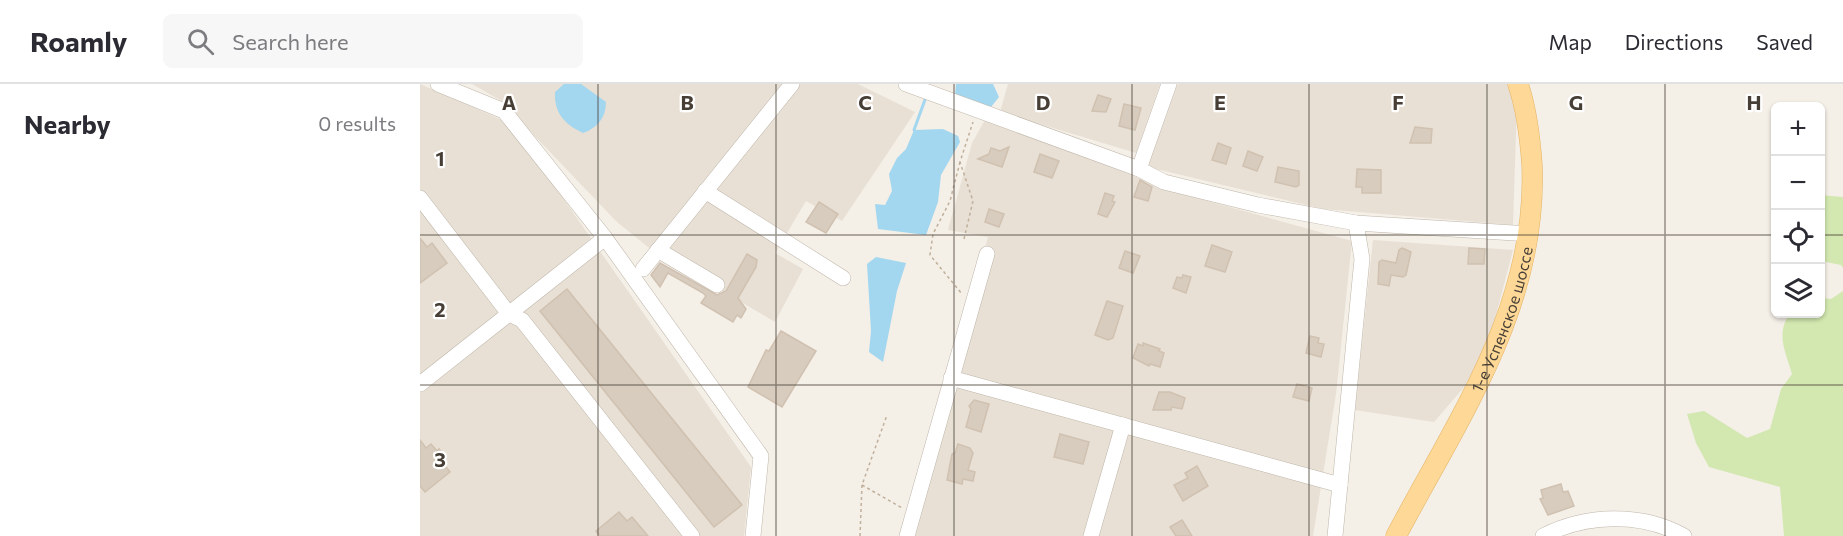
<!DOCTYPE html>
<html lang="en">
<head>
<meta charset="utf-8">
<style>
  :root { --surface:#fff; --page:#f7f7f7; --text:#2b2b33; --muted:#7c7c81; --line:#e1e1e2 }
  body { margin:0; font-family:Commissioner,sans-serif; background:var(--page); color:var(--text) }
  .controls { position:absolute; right:18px; top:18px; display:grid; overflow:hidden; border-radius:9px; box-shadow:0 2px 4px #0004 }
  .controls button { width:54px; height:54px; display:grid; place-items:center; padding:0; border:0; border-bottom:2px solid var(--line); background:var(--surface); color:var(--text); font:30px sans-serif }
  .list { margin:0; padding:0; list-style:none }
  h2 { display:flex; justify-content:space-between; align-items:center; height:78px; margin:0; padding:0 24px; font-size:26px }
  h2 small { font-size:20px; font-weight:400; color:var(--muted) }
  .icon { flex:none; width:33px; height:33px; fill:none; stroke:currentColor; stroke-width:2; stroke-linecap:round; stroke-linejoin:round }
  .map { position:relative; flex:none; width:1423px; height:452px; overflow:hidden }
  header { display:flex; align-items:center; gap:36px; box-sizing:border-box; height:84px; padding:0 30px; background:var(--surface); border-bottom:2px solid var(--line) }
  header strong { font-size:28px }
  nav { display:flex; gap:33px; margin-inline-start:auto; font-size:21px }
  .search { width:420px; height:54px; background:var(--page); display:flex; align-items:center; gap:15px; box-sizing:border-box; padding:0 21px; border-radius:9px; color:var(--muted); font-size:22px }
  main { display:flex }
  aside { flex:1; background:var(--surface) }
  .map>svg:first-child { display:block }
</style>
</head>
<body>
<header>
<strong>Roamly</strong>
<div class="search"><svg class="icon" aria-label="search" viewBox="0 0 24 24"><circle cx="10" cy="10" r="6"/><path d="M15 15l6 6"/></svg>Search here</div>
<nav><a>Map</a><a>Directions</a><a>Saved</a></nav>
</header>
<main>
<aside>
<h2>Nearby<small>0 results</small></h2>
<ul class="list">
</ul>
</aside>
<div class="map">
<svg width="1423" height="452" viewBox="0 0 1423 452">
  <rect width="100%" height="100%" fill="#f4efe7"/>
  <g fill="#e8e0d5">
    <polygon points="0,0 91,40 331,383 324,452 0,452"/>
    <polygon points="52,0 438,0 495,28 422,137 386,117 355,169 383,185 355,238 228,163 197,138 80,16"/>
    <polygon points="588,0 740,0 716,69 580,28"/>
    <polygon points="758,0 1087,0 1097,17 1093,141 903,125 728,83"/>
    <polygon points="566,34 755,108 932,157 916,310 893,452 481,452 568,153 528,146 552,59"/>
    <polygon points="953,156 1093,166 1067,265 1045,302 1014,338 935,326"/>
  </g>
  <g fill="#d3e8b0">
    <polygon points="1400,111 1423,113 1423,184 1421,181 1401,177"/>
    <path d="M1423,207V452H1364L1360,403L1289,383L1276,359L1267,330L1284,327L1327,354L1350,345L1361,305L1372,290C1366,269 1355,249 1370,230H1400L1401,214L1411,215Z"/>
  </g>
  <g fill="#a3d7f0">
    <path d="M144,0H161L186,18C186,34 177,44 163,49C144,40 134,29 135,8Z"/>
    <polygon points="536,0 573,0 579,13 571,23 535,12"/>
    <polygon points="523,45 538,52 540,58 521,91 518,118 506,151 458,145 455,120 465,121 472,107 469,90 477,74 486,65 494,46"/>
    <polygon points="456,173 486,179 477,207 463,278 449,268 451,247 447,180"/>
  </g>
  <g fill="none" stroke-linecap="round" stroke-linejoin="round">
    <polyline stroke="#a3d7f0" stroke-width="3" points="494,46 506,13"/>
  </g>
  <g fill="#d8ccbf" stroke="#d0c1b0" stroke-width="1.5">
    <polygon points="678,11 691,15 686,28 672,27"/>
    <polygon points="704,20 721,24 715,46 699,42"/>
    <polygon points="995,43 1012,45 1011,59 990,59"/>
    <polygon points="798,59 811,64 806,80 792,76"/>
    <polygon points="589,63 582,83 558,75 569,70 571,64 580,67"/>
    <polygon points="828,67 843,73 837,87 823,82"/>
    <polygon points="620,70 639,77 632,94 614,88"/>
    <polygon points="858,83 879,87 879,101 876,103 855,98"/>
    <polygon points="937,85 961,86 961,109 942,109 942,103 936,103"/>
    <polygon points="720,96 732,103 728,117 714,113"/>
    <polygon points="685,109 694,112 692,117 695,118 687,133 678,130"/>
    <polygon points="399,118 418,130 406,149 386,138"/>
    <polygon points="569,125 584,130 579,143 565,138"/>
    <polygon points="0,154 7,163 12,159 27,179 0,199"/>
    <polygon points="792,161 812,168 805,188 785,182"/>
    <polygon points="982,164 991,168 986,191 983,193 971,191 969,202 958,200 959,178 962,176 976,179 979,166"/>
    <polygon points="1049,164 1065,165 1064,180 1048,180"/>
    <polygon points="705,167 720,172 713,189 699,184"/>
    <polygon points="327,170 337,176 336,183 318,214 326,225 321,234 317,231 313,238 281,219 286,212 283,209 248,189 240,203 231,191 240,179 297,211 306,207"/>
    <polygon points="763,191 771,193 766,209 753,204 757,193 762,194"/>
    <polygon points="147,205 322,421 294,443 120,227"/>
    <polygon points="687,217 703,222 693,254 688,256 675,251"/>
    <polygon points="361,247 396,267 362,323 328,303 346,266 349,267"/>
    <polygon points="890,252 899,254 898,259 904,260 901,273 886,269"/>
    <polygon points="723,259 740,265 739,267 744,269 740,283 730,280 729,282 713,274 718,260 723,262"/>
    <polygon points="877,300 892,304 889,317 873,313"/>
    <polygon points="739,308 750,308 765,314 762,325 752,323 751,326 733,326"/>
    <polygon points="554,316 569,320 561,348 546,343 551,325 549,322"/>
    <polygon points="640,350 669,358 663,380 634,373"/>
    <polygon points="0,356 6,364 11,360 17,367 19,365 26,374 22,378 30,388 5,408 0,402"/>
    <polygon points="538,360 550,364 553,369 548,386 555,388 553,397 543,395 542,400 527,396 532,370 535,369"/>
    <polygon points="777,382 788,402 763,417 754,401 768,394 765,389"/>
    <polygon points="1141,400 1143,408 1148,407 1154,422 1128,431 1120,415 1123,414 1121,406"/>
    <polygon points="199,428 207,437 212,433 228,452 180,452 176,447"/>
    <polygon points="762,436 772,452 756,452 750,443"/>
  </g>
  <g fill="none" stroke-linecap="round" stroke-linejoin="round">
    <defs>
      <g id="minor">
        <polyline points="18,0 84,27 185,154 341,372 333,452"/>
        <polyline points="486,0 719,85"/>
        <polyline points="749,0 719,85 744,98 838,121 936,139 1109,150"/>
        <polyline points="285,107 423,194"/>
        <polyline points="0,114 89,230 102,236 272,452"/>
        <polyline points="238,166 297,201"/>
        <polyline points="223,185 372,0"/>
        <polyline points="531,294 920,401"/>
        <polyline points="0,300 185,154"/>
        <polyline points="487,452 567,170"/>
        <polyline points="671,452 703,341"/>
        <polyline points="915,452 942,175 936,139"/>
        <path d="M1123,452C1166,430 1221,428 1264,452"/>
      </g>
      <g id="major">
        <path id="s1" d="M976,452C1039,333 1118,221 1112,81C1110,53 1107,26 1098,0"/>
      </g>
    </defs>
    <use href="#minor" stroke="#bfb6aa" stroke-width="16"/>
    <use href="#major" stroke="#e4b365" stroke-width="21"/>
    <g stroke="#c1b09b" stroke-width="1.5" stroke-dasharray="3 3" stroke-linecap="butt">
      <polyline points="540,78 530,117 513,150 510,171 542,210"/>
      <polyline points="544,155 553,117 540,78 553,38"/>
      <polyline points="442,401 482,424"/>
      <polyline points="440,452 442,401 467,331"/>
    </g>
    <use href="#minor" stroke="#fff" stroke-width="15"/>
    <use href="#major" stroke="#fed896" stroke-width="20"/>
  </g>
  <path fill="none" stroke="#473f36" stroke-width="1.5" stroke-opacity="0.55" d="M178,0V452M356,0V452M534,0V452M712,0V452M889,0V452M1067,0V452M1245,0V452M0,151H1356M1400,151H1423M0,301H1423"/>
  <g text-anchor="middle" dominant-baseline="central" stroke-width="4.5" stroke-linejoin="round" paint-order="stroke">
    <g font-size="16" fill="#473f36" stroke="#fff">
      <text stroke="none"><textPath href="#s1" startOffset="242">1-е Успенское шоссе</textPath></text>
    </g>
  </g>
  <g font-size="20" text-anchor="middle" font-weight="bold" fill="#473f36" stroke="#fff" stroke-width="4.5" stroke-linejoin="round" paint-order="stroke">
    <text x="89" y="26">A</text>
    <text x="267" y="26">B</text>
    <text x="445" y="26">C</text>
    <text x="623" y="26">D</text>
    <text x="800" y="26">E</text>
    <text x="978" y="26">F</text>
    <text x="1156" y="26">G</text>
    <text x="1334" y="26">H</text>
    <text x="20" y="82">1</text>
    <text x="20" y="233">2</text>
    <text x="20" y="383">3</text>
  </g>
</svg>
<div class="controls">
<button>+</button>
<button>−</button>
<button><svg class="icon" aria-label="locate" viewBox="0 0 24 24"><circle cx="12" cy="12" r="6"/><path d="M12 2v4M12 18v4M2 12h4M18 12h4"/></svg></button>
<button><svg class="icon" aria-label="layers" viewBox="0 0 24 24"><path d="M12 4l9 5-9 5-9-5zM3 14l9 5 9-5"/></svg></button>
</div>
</div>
</main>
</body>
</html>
